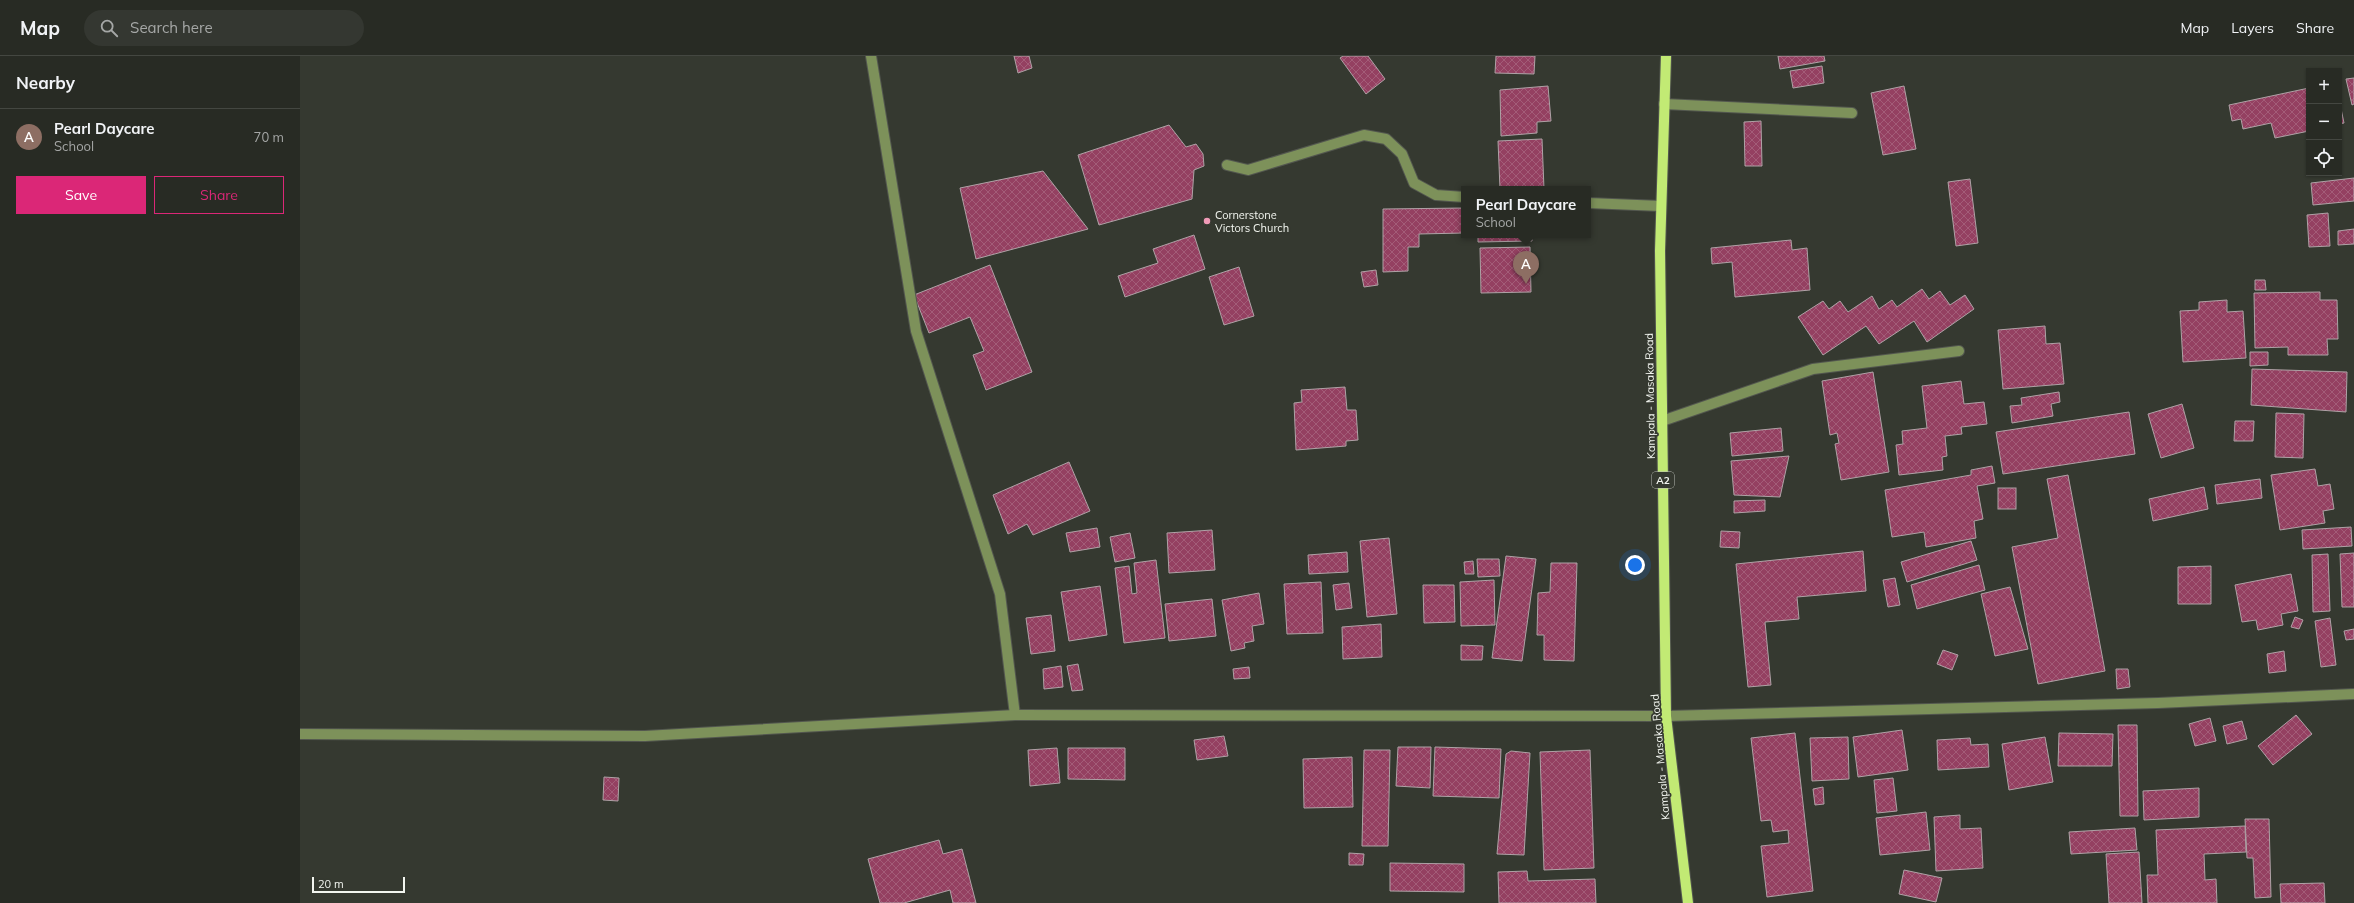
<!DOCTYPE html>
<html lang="en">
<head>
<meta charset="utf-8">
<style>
  :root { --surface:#282b24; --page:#343731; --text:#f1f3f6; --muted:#a5a7a6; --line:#444741; --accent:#db2777 }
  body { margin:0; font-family:Mulish,sans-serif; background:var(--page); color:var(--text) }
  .controls { position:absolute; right:12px; top:12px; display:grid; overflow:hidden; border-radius:0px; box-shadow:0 1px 3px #0004 }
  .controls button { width:36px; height:36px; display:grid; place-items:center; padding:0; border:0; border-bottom:1px solid var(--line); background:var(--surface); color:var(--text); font:20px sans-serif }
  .scale { position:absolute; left:12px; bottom:10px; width:93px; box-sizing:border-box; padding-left:4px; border:2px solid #f2f5ef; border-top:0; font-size:11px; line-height:14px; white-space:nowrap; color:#f2f5ef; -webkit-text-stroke:3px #353930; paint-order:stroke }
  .you { position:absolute; left:1335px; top:509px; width:14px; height:14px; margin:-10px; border:3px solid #fff; border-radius:50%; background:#1a73e8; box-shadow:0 0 0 6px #1a73e833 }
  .badge { display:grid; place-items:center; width:26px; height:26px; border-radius:50%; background:var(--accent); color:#fff; font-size:13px; font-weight:700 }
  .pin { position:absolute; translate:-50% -33px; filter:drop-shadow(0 1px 2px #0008) }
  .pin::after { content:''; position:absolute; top:21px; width:14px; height:12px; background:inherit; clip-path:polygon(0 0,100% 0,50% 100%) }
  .popup { position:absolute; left:1161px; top:130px; width:130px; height:52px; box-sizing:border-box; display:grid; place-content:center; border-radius:0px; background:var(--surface); filter:drop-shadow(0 1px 3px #0005); font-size:13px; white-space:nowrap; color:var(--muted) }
  .popup b { font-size:15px; color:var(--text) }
  .popup::after { content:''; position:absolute; left:50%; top:100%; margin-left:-8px; border:8px solid transparent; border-top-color:var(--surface) }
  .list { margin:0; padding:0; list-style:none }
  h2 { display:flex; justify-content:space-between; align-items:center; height:52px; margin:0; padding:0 16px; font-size:17px }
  h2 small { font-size:13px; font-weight:400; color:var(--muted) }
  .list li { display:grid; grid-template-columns:26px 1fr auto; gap:12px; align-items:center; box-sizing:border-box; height:56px; padding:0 16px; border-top:1px solid var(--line) }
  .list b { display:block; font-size:15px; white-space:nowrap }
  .list p { margin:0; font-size:13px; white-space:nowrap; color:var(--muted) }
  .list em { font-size:13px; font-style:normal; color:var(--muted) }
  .actions { display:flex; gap:8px; padding:12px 16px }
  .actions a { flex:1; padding:9px 0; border:1px solid var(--accent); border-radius:0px; text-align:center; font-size:14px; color:var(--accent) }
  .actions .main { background:var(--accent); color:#fff }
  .icon { flex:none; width:22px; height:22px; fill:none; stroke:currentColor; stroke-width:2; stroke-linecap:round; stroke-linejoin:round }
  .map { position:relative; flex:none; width:2054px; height:847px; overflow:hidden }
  header { display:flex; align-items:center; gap:24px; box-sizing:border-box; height:56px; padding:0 20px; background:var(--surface); border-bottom:1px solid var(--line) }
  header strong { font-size:19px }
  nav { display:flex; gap:22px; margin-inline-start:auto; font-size:14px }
  .search { width:280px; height:36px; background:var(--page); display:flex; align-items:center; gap:10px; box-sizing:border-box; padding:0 14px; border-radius:22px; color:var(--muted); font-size:15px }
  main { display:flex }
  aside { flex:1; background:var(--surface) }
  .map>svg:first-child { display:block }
</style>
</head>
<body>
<header>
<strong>Map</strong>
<div class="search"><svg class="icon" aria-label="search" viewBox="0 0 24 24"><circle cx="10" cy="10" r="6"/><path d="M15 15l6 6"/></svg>Search here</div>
<nav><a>Map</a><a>Layers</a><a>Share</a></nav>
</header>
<main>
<aside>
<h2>Nearby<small></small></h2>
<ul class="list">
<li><span class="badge" style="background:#8d6e63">A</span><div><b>Pearl Daycare</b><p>School</p></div><em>70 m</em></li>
</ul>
<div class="actions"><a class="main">Save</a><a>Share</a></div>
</aside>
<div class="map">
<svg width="2054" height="847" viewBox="0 0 2054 847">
  <defs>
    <pattern id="building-cross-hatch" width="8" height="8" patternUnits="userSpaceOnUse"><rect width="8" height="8" fill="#944061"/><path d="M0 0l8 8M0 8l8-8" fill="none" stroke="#a35c78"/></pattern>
  </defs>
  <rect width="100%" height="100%" fill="#353930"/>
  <g fill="url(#building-cross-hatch)" stroke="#afa2a6">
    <polygon points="714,0 729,0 732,12 718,17"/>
    <polygon points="1043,0 1068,0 1085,23 1066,38 1040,2"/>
    <polygon points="1196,0 1235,0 1234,18 1195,17"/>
    <polygon points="1478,0 1524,0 1525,5 1480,13"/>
    <polygon points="1522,10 1524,27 1493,32 1490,15"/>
    <polygon points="2054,22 2054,48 2052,49 2046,23"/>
    <polygon points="1248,30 1251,65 1237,66 1237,77 1201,80 1200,34"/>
    <polygon points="1604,30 1616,93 1583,99 1571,37"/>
    <polygon points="2009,32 2009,75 1975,82 1971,67 1943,73 1941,63 1932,65 1929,49"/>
    <polygon points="2039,43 2044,67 2039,68"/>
    <polygon points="1461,65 1462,110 1445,110 1444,66"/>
    <polygon points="869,69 886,91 896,88 903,98 904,110 894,114 892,143 799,169 778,99"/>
    <polygon points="1242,83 1244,133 1200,133 1198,85"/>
    <polygon points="743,115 788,173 676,203 660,132"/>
    <polygon points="2054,122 2054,145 2013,149 2011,127"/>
    <polygon points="1670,123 1678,187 1656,190 1648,126"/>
    <polygon points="1164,152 1164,177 1119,178 1119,191 1108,191 1108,215 1083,216 1083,153"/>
    <polygon points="2028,157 2030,190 2009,191 2007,159"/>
    <polygon points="2054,173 2054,188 2038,189 2038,175"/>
    <polygon points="894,179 905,213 825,241 818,220 858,207 853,193"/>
    <polygon points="1178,179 1232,179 1232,185 1178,186"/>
    <polygon points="1491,184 1492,194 1507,192 1510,234 1435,241 1432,206 1412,208 1411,192"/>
    <polygon points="1230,191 1231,236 1181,237 1180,192"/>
    <polygon points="690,209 732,316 686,334 673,299 684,295 670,261 629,277 614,239"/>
    <polygon points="939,211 954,260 924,269 909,221"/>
    <polygon points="1076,214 1078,229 1064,231 1061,216"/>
    <polygon points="1955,224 1965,224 1966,234 1955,234"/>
    <polygon points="1622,233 1629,243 1640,235 1650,249 1665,239 1674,253 1627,286 1614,265 1579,288 1566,270 1523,299 1498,261 1523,245 1529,253 1540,245 1548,256 1572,240 1579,253 1592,244 1597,251"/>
    <polygon points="2020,236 2020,244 2037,244 2038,283 2027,283 2028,299 1988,299 1988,291 1955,292 1954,237"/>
    <polygon points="1927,244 1927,256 1943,255 1946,302 1883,306 1880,255 1899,254 1899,246"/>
    <polygon points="1745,270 1746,288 1760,287 1764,328 1703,333 1698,274"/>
    <polygon points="1950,296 1968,296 1968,309 1950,310"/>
    <polygon points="1952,313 2047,316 2046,356 1951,349"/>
    <polygon points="1573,316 1589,416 1541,424 1535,388 1539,387 1537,377 1530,379 1522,325"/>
    <polygon points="1661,325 1664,348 1684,346 1687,368 1661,371 1662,378 1645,380 1647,400 1642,401 1643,414 1599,419 1596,389 1603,388 1602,375 1627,372 1622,330"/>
    <polygon points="1045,331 1047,354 1056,354 1058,384 1046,385 1046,390 996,394 994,347 1002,346 1001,334"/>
    <polygon points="1759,336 1760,346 1751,348 1753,360 1712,367 1710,350 1722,349 1721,342"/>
    <polygon points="1882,348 1894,392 1861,402 1848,358"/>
    <polygon points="1829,356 1835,398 1703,418 1696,376"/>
    <polygon points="1976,357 2004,358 2003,402 1975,401"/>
    <polygon points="1935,365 1954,365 1953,385 1934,385"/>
    <polygon points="1481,372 1483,395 1432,400 1430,377"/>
    <polygon points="1489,400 1480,441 1434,439 1431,405"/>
    <polygon points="769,406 790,455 733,479 727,468 708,478 693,439"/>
    <polygon points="1692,410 1695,427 1677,430 1683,463 1674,465 1676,482 1626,491 1624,476 1592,481 1585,434 1671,419 1671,414"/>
    <polygon points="2015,413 2018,430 2030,428 2034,453 2023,455 2025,467 1980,474 1971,419"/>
    <polygon points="1768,419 1805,615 1738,628 1712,491 1758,482 1747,423"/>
    <polygon points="1960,423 1962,442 1917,448 1915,429"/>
    <polygon points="1904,431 1908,453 1853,465 1849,443"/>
    <rect x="1698" y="432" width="18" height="21"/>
    <polygon points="1465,444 1465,455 1434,457 1434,445"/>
    <polygon points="2051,471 2052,490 2003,493 2002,474"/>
    <polygon points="797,472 800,491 770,496 766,477"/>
    <polygon points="912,474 915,514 869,517 867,477"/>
    <polygon points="1421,475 1440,476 1439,492 1420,491"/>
    <polygon points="830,477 835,502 815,506 810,481"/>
    <polygon points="1089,482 1097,558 1067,561 1060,485"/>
    <polygon points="1671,485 1677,504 1607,526 1601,506"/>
    <polygon points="1563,495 1566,535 1497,541 1499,563 1465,566 1471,629 1448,631 1436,508"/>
    <polygon points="1047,496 1048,516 1009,518 1008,499"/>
    <polygon points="2054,497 2054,551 2042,551 2040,498"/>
    <polygon points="2028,498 2030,555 2013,556 2012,499"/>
    <polygon points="1206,500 1236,503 1222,605 1192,602"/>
    <polygon points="1177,503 1199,503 1200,520 1178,521"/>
    <polygon points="856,504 865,582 824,587 815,512 829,510 832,538 837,537 834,507"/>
    <polygon points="1173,505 1174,518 1165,518 1164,506"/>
    <polygon points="1251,507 1277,507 1274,605 1244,604 1244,579 1237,579 1238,537 1250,536"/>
    <polygon points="1679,509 1685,534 1617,553 1611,529"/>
    <polygon points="1911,510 1911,548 1878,548 1878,511"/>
    <polygon points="1991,518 1998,555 1981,558 1983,569 1958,574 1956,564 1942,566 1935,529"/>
    <polygon points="1595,522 1600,549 1588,551 1583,524"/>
    <polygon points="1194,524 1195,569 1161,570 1160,526"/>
    <polygon points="1021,526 1023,577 987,578 984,528"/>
    <polygon points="1049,527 1052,552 1036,554 1033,529"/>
    <polygon points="1123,529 1154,529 1155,566 1124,567"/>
    <polygon points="800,530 807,579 769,585 761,536"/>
    <polygon points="1710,531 1728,593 1695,600 1681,538"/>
    <polygon points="959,537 964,568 952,570 954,585 944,587 945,592 931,595 922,544"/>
    <polygon points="912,543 916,580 869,585 865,548"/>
    <polygon points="751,559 755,595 731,598 726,562"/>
    <polygon points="1995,561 2003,564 1999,573 1991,571"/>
    <polygon points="2030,562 2036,609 2021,611 2015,565"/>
    <polygon points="1081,568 1082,601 1043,603 1042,571"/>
    <polygon points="2054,573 2054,583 2046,584 2044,575"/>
    <polygon points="1161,589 1183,590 1182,604 1161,604"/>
    <polygon points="1643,594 1658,599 1652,614 1637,608"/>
    <polygon points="1984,595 1986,615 1969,617 1967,598"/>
    <polygon points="778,608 783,634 772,635 767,610"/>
    <polygon points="761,610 763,631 744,633 743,613"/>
    <polygon points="949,611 950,622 934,623 933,613"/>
    <polygon points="1816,613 1828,613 1830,631 1817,633"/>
    <polygon points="1996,659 2012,678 1973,709 1958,690"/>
    <polygon points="1910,662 1916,685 1895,690 1889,668"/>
    <polygon points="1942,665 1947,683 1927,688 1923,670"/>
    <polygon points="1818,669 1837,669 1838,760 1820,760"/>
    <polygon points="1602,674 1608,714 1558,721 1553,681"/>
    <polygon points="1495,677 1513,835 1467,841 1461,790 1489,787 1488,774 1473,776 1471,764 1461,765 1451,682"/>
    <polygon points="1759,677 1813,678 1812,710 1758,710"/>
    <polygon points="924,680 928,700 897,704 894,684"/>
    <polygon points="1548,681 1549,723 1512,725 1510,682"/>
    <polygon points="1745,681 1753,726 1709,734 1702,688"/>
    <polygon points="1670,682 1671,689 1688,688 1689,711 1638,714 1637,684"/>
    <polygon points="1098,691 1131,691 1130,732 1096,730"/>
    <polygon points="1135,691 1201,693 1199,742 1133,740"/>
    <polygon points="757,692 760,727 730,730 728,694"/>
    <polygon points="768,692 825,692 825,724 768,723"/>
    <polygon points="1064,694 1090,694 1088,790 1062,790"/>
    <polygon points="1290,694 1294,812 1244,814 1240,696"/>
    <polygon points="1211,695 1230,697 1224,799 1197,798 1206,698"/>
    <polygon points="1052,701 1053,751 1004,752 1003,703"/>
    <polygon points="304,721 319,722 318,745 303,744"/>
    <polygon points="1593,722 1597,755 1577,757 1574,724"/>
    <polygon points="1523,731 1524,748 1515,749 1513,733"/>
    <polygon points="1899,732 1899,761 1844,764 1843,735"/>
    <polygon points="1626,756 1630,794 1580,799 1576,762"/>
    <polygon points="1660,759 1660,773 1681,772 1683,812 1636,815 1634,761"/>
    <polygon points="1945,763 1969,763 1971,841 1955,842 1953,802 1947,802"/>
    <polygon points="1945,770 1946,796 1904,798 1905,824 1916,823 1917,847 1848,847 1847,819 1858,819 1856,774"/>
    <polygon points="1835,772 1837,794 1771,798 1769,776"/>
    <polygon points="639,784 643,798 662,793 676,847 653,847 650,834 604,847 580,847 568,803"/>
    <polygon points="1839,796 1842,847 1809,847 1806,798"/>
    <polygon points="1049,797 1064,798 1063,809 1049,809"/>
    <polygon points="1090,807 1164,808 1164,836 1090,835"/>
    <polygon points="1604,814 1642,822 1636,846 1599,838"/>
    <polygon points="1227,815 1228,825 1295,823 1296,847 1199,847 1198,816"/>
    <polygon points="2024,827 2025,847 1981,847 1980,828"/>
  </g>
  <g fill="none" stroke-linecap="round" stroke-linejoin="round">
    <defs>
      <g id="minor">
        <polyline points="571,0 616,275 700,538 715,659"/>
        <polyline points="1364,48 1552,57"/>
        <polyline points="927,109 948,114 1064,79 1086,83 1102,98 1114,127 1136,139 1164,141"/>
        <polyline points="1288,147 1361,150"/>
        <polyline points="1362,365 1513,313 1659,295"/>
        <polyline points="0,678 345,680 715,659 1366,660 1858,647 2054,638"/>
      </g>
      <polyline id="major" points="1366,0 1360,195 1366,660 1388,847"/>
    </defs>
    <use href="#minor" stroke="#53574f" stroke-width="12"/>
    <use href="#major" stroke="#53574f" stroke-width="12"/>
    <use href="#minor" stroke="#7d915a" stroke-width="10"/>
    <use href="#major" stroke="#c2ea74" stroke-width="10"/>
  </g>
  <circle fill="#f09ab7" stroke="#353930" stroke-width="1.5" cx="907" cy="165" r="4"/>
  <g text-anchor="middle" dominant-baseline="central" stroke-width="3.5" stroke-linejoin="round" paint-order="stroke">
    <rect fill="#353930" stroke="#b9bdb6" stroke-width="1" x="1352" y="416" width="22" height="16" rx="3"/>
    <g font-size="10" font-weight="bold" fill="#f2f5ef">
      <text x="1363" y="424">A2</text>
    </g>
    <g font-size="11" fill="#f2f5ef" stroke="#353930" text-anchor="start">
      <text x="915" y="159">Cornerstone<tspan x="915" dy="13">Victors Church</tspan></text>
    </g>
    <g font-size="11" fill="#f2f5ef" stroke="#353930">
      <text transform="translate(1350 340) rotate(-91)">Kampala - Masaka Road</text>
      <text transform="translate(1360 701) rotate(-95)">Kampala - Masaka Road</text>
    </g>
  </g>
</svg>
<div class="controls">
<button>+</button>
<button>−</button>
<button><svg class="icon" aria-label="locate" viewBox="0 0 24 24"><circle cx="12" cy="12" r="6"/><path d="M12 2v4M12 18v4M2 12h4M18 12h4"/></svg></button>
</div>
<div class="scale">20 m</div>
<div class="you"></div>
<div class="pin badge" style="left:1226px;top:228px;background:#8d6e63">A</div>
<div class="popup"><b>Pearl Daycare</b>School</div>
</div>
</main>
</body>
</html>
